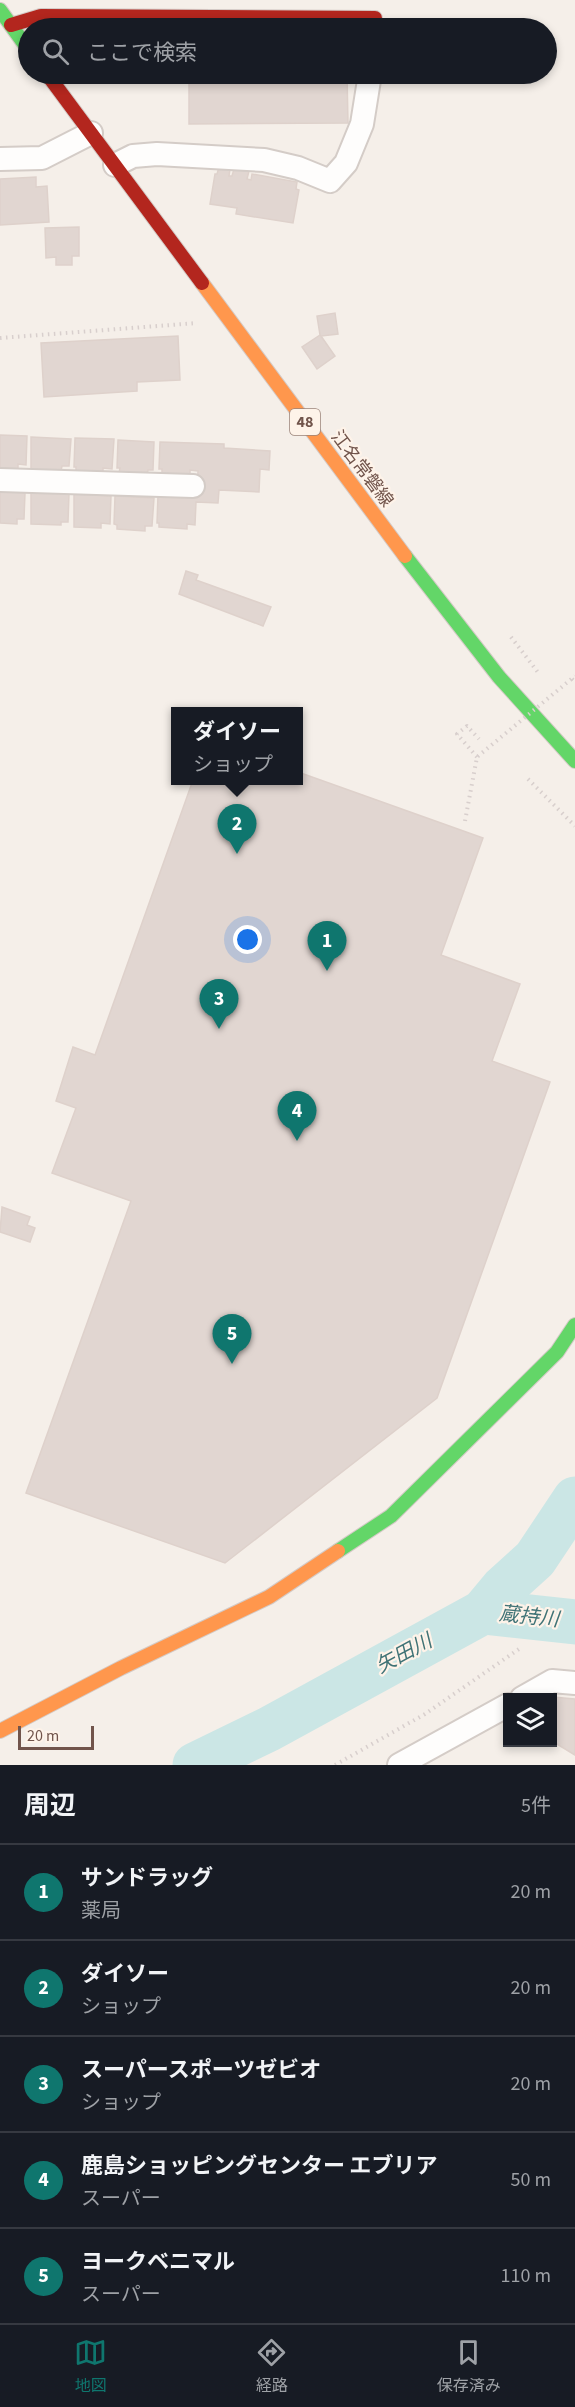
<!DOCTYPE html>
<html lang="ja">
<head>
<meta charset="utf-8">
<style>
  :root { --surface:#171b24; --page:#242831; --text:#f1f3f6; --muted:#9ea1a6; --line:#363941; --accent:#0f766e }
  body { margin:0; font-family:"Source Sans 3","Noto Sans JP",sans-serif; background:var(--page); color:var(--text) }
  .controls { position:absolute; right:18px; bottom:18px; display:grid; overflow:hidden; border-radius:0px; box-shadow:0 3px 9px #0003 }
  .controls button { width:54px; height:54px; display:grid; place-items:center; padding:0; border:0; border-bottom:2px solid var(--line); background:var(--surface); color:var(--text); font:30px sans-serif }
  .scale { position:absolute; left:18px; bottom:15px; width:76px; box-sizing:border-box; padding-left:6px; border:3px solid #71544b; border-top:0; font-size:16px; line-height:21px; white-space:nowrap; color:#71544b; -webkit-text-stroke:4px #fef3e9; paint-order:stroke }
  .you { position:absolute; left:248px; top:940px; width:21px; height:21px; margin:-15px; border:4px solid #fff; border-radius:50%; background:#1a73e8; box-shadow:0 0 0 9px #1a73e833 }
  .badge { display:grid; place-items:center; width:39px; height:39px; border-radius:50%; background:var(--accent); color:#fff; font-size:20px; font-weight:700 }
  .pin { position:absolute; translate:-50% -50px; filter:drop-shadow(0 2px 3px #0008) }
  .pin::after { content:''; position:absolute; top:32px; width:21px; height:18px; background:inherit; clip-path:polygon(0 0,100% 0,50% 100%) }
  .popup { position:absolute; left:171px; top:707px; width:132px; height:78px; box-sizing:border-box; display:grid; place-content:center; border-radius:0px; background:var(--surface); filter:drop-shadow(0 2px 4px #0005); font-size:20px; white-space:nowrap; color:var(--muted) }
  .popup b { font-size:22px; color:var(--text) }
  .popup::after { content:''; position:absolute; left:50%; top:100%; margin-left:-12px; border:12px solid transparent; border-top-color:var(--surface) }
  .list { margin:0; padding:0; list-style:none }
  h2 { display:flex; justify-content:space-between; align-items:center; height:78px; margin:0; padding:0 24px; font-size:26px }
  h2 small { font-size:20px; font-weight:400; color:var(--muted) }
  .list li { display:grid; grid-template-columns:39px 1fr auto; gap:18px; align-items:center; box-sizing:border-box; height:96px; padding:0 24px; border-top:2px solid var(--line) }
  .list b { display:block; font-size:22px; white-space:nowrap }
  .list p { margin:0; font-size:20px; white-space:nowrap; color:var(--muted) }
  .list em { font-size:20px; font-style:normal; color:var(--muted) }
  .icon { flex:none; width:33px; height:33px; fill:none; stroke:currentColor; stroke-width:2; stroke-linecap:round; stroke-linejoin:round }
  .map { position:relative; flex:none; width:575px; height:1765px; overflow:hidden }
  .search { position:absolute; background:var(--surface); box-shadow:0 3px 9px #0003; left:18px; right:18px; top:18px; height:66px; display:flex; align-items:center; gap:15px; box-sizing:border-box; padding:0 21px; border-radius:33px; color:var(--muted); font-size:22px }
  .sheet { height:558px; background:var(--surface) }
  nav { display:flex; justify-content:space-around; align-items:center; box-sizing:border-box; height:84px; border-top:2px solid var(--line); background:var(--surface); font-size:16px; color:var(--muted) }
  nav a { display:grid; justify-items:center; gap:3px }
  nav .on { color:var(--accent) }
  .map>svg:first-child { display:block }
</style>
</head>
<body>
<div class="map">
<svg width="575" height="1765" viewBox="0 0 575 1765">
  <rect width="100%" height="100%" fill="#f5efe9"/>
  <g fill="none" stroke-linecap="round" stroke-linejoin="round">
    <g stroke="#cbe6e5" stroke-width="45">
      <polyline points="483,1612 575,1622"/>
      <polyline points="195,1765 269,1729 483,1612 503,1588 535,1559 575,1499"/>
    </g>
  </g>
  <g fill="#e1d6d1" stroke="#ded1cb" stroke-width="1.5">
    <polygon points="189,74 347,74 348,123 189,124"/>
    <polygon points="219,167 230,169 229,176 232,176 234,169 249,171 247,179 251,180 252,174 297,182 296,189 299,190 293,223 236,214 237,208 210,204 215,174 217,174"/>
    <polygon points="36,177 36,187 47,186 49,222 0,225 0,179"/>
    <polygon points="79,227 79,256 72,256 72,265 56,265 56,257 46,258 45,228"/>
    <polygon points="335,313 338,334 321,336 335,356 317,369 302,347 320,335 317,316"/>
    <polygon points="178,336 180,380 137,382 137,391 44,397 41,343"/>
    <polygon points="0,435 27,436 26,465 18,464 18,469 0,468"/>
    <polygon points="31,437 71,439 69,466 62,466 61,471 31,470"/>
    <polygon points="75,438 114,439 112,469 103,468 103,472 76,471 76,467 74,467"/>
    <polygon points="118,440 154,442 153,470 148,470 147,475 119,473 120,468 117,468"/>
    <polygon points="160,442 224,444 224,448 270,451 269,470 260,469 259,492 219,490 218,503 196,502 195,525 187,524 187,529 159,527 159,523 157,523 158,495 197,497 198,471 190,470 190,475 162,474 162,469 159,469"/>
    <polygon points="0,491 25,493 24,519 17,519 17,524 0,523"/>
    <polygon points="31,492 69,494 68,522 61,522 61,525 31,524"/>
    <polygon points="74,494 111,496 110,524 101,523 101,528 74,527"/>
    <polygon points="115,496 154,498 152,526 145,526 145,531 117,529 117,525 114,524"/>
    <polygon points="186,571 198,575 196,580 271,607 263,626 179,594"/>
    <polygon points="298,772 483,838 441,955 520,984 492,1061 550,1082 437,1398 225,1563 26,1493 131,1201 52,1173 76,1108 56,1101 73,1047 95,1055 193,780 298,780"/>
    <polygon points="2,1207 30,1217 27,1225 35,1228 30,1242 0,1232"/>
    <polygon points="553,1697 575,1699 575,1755 552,1741 551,1698"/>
  </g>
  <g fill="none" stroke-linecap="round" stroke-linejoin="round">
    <defs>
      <g id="street">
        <polyline points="0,159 42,158 91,133"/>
        <polyline points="115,165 133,156 157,154 264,160 298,168 330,181 346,163 362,124 370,74"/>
        <polyline points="0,480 193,486"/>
        <polyline points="522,1698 552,1681 575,1683"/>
        <polyline points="399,1765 508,1705"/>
      </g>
      <g id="fast">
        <polyline points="0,10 28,49"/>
        <polyline points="405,556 499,677 575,761"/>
        <polyline points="338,1551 391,1516 557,1352 575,1325"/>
      </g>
      <g id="slow">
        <polyline points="202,283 405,556"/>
        <polyline points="0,1731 121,1668 269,1597 338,1551"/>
      </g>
      <g id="jam">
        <polyline points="11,25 41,16 375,18"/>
        <polyline points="47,74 202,283"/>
      </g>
    </defs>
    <use href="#street" stroke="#d4ccc7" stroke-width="26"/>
    <use href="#fast" stroke="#d4cac6" stroke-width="16"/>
    <use href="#slow" stroke="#d4cac6" stroke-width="16"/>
    <use href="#jam" stroke="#d4cac6" stroke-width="16"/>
    <g stroke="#d8cfcd" stroke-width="4" stroke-dasharray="1.5 4.5" stroke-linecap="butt">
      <polyline points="0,338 197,323"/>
      <polyline points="511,637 540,675"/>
      <polyline points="572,679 575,682"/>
      <polyline points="477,757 457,734 467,726 479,739"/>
      <polyline points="528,779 575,826"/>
      <polyline points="335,1765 425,1714 519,1649"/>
    </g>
    <use href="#street" stroke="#fefdfc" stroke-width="22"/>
    <use href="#fast" stroke="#63d668" stroke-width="14"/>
    <use href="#slow" stroke="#ff974d" stroke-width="14"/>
    <use href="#jam" stroke="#b3261e" stroke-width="14"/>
    <polyline stroke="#d8cfcd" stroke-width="4" stroke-dasharray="1.5 4.5" stroke-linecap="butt" points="465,821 477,757 575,676"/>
  </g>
  <g text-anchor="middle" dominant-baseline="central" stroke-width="4.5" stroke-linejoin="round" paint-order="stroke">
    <rect fill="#fef3e9" stroke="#9b847a" stroke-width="1.5" x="290" y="409" width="30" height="26" rx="4.5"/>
    <g font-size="16" font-weight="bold" fill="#71544b">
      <text x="305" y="422">48</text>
    </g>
    <g font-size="18" fill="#71544b" stroke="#fef3e9">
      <text transform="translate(362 469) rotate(53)">江名常磐線</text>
    </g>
    <g font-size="20" font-style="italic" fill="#407376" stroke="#fef3e9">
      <text transform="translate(529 1617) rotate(6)">蔵持川</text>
      <text transform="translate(404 1654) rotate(-28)">矢田川</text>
    </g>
  </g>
</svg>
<div class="controls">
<button><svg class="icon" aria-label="layers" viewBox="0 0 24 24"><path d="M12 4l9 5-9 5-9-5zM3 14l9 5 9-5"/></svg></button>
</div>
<div class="scale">20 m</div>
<div class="you"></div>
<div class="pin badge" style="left:327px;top:971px">1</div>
<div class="pin badge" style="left:237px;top:854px">2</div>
<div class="popup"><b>ダイソー</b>ショップ</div>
<div class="pin badge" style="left:219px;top:1029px">3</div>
<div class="pin badge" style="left:297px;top:1141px">4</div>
<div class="pin badge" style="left:232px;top:1364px">5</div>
<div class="search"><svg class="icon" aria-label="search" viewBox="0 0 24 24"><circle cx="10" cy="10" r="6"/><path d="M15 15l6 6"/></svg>ここで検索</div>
</div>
<section class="sheet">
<h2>周辺<small>5件</small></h2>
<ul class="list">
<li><span class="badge">1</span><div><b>サンドラッグ</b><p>薬局</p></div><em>20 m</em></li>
<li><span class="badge">2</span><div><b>ダイソー</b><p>ショップ</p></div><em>20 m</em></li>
<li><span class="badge">3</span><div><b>スーパースポーツゼビオ</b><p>ショップ</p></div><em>20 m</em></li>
<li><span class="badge">4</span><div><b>鹿島ショッピングセンター エブリア</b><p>スーパー</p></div><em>50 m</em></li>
<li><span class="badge">5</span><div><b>ヨークベニマル</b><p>スーパー</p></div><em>110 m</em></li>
</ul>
</section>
<nav>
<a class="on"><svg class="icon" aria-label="map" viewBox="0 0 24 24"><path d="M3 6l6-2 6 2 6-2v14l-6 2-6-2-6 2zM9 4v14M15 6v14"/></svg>地図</a>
<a><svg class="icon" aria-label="directions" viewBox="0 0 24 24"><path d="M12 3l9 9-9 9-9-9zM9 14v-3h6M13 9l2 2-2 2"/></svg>経路</a>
<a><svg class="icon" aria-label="saved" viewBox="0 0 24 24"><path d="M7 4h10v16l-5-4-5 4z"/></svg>保存済み</a>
</nav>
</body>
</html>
